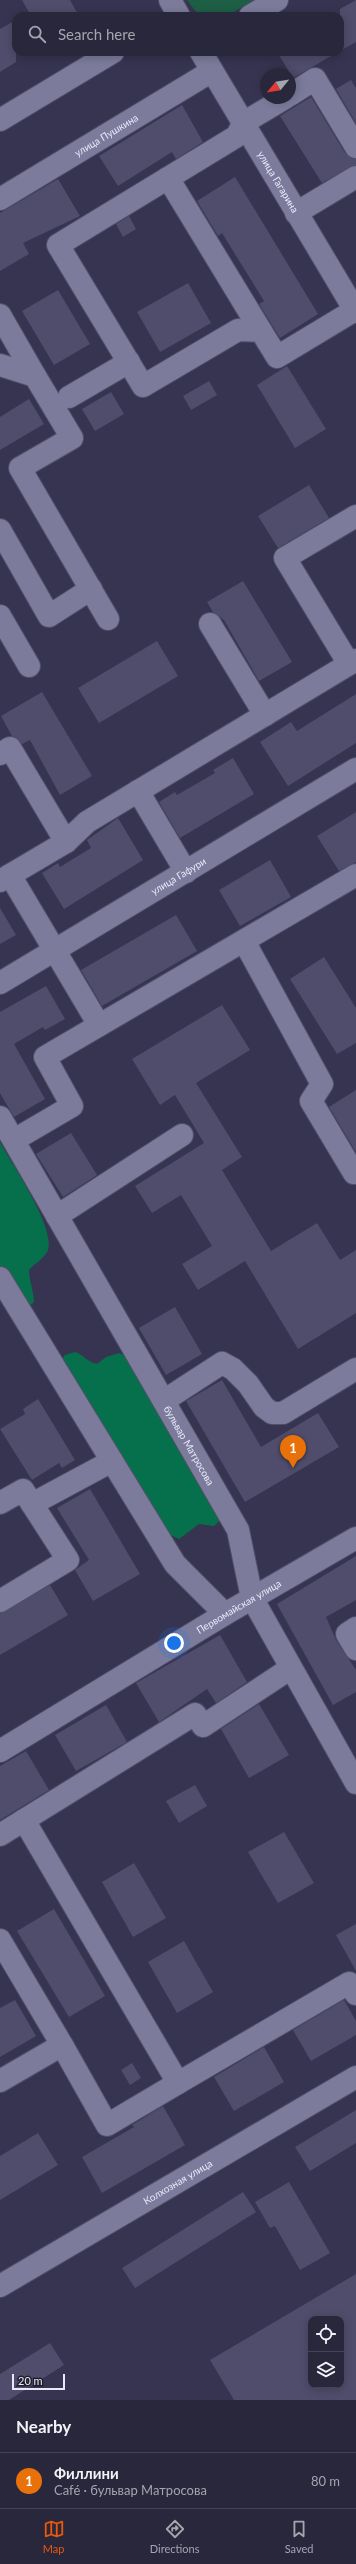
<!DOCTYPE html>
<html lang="en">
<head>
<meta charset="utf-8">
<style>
  :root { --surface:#28273c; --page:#343347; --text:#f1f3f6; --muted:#a5a5af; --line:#444456; --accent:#ea580c }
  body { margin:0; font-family:Lato,sans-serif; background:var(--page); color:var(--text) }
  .controls { position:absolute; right:12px; bottom:12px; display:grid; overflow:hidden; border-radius:8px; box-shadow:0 2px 10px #0003 }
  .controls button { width:36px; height:36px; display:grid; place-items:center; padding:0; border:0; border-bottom:1px solid var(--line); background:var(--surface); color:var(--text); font:20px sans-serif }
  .compass { position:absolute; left:260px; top:68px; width:36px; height:36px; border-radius:50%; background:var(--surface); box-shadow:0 2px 10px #0003; rotate:240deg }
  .scale { position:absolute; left:12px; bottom:10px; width:53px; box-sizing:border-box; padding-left:4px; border:2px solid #e9e8fa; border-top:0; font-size:11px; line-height:14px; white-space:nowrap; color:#e9e8fa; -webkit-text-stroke:3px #1e1d2a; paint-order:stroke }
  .you { position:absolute; left:174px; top:1643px; width:14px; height:14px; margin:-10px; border:3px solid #fff; border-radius:50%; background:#1a73e8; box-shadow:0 0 0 6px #1a73e833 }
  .badge { display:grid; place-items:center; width:26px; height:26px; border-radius:50%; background:var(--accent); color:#fff; font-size:13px; font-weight:700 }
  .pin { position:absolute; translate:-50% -33px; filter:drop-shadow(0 1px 2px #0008) }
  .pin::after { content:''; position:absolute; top:21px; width:14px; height:12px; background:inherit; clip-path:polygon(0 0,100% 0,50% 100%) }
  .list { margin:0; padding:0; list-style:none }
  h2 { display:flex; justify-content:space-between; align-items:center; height:52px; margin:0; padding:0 16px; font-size:17px }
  h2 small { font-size:13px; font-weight:400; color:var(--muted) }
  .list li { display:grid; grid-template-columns:26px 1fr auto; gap:12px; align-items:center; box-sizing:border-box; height:56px; padding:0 16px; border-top:1px solid var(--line) }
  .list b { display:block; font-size:15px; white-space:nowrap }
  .list p { margin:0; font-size:13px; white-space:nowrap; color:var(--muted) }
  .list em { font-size:13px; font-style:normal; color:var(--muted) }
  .icon { flex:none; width:22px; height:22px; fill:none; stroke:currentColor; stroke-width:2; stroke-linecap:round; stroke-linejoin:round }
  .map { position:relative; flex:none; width:356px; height:2400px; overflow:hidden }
  .search { position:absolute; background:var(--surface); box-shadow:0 2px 10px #0003; left:12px; right:12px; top:12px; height:44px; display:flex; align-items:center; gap:10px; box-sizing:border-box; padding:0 14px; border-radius:12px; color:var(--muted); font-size:15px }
  .sheet { height:108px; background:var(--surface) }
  nav { display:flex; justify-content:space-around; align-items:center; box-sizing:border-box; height:56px; border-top:1px solid var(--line); background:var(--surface); font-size:11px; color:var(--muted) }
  nav a { display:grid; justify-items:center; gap:2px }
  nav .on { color:var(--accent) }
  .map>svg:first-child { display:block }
</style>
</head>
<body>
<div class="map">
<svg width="356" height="2400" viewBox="0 0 356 2400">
  <rect width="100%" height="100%" fill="#363450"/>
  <polygon fill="#1d5f44" points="187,0 254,0 227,16 199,16"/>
  <g fill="#06704c">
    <path d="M0,1142C12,1165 55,1226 48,1250C46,1257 34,1264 29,1270C29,1281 34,1291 34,1302L28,1307L0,1272Z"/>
    <path d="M75,1352C84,1355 87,1362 97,1364L106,1357L119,1353L132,1359L220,1515L219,1521L214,1526L199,1524L179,1539L167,1533L62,1359L65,1355Z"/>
  </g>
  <g fill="#4f4d6b" fill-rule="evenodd">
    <polygon points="22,0 70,0 79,16 31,16"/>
    <polygon points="356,0 356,42 340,51 340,9"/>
    <polygon points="16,20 16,62 0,72 0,29"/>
    <polygon points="277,52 338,52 293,78"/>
    <polygon points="351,80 356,88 356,123 336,89"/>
    <polygon points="311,97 345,153 356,159 356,165 322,183 280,116"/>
    <polygon points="182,105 203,142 176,159 172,152 118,186 99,156"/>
    <polygon points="235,177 318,314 280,338 259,304 264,301 222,233 218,236 197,201"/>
    <polygon points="58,179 80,216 23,243 29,254 0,271 0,213"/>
    <polygon points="129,216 136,229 123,237 116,224"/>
    <polygon points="188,283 211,323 160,352 137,312"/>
    <polygon points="58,290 90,344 54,365 22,311"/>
    <polygon points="287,366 326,429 295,448 257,385"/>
    <polygon points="209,381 217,395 191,410 183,396"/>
    <polygon points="111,392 124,414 95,431 82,409"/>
    <polygon points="29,399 44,424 0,450 0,417"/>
    <polygon points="309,485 329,518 278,548 258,516"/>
    <polygon points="243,581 292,662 259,681 224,620 213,612 207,602"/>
    <polygon points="157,641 178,676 99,723 78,688"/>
    <polygon points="42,692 92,776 60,795 30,740 22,744 12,736 1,716"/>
    <polygon points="356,694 356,743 288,786 260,742 291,722 297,731"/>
    <polygon points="233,758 254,794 180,838 159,802 175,792 177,795 215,773 213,770"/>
    <polygon points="356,812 356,862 339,871 317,836"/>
    <polygon points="118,818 143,860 64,909 42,873 58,863 60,867 91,848 87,840"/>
    <polygon points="270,860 291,897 240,926 219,890"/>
    <polygon points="0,908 16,935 0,944"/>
    <polygon points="176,915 197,951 102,1006 81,970"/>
    <polygon points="324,957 356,1008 356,1043 337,1054 290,979"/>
    <polygon points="46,986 65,1019 45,1030 43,1027 14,1044 45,1099 14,1117 0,1093 0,1012"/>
    <polygon points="222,1005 250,1050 196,1083 242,1157 222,1170 271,1251 317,1223 340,1260 356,1250 356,1313 298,1349 245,1261 198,1290 182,1264 212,1246 181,1195 152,1213 135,1186 204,1143 175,1095 160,1105 132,1059"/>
    <polygon points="356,1090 356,1152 329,1107"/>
    <polygon points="71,1133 97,1175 63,1197 36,1154"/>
    <polygon points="175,1307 202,1354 166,1375 139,1328"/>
    <polygon points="222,1380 261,1447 318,1413 339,1447 245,1502 186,1401"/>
    <polygon points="38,1399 75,1460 62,1468 59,1463 32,1480 0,1429 25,1414 23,1409"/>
    <polygon points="90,1489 140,1574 93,1601 75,1570 89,1560 57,1508"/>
    <polygon points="356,1556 356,1600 326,1617 336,1640 356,1670 356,1692 333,1705 277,1604"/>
    <polygon points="50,1585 68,1615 0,1655 0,1613"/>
    <polygon points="220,1635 247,1682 216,1703 207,1689 159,1722 136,1683"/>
    <polygon points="259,1704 289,1755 249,1778 221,1729"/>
    <polygon points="106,1705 127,1742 76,1771 55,1735"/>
    <polygon points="26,1751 49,1790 0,1820 0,1766"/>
    <polygon points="195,1785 207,1806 179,1823 166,1801"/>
    <polygon points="284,1832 314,1883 278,1903 248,1852"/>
    <polygon points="134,1863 166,1918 133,1937 102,1882"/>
    <polygon points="54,1909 105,1996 69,2017 17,1931"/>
    <polygon points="356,1924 356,1971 336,1935"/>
    <polygon points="184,1941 213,1992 177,2013 148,1962"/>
    <polygon points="15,2000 36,2036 0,2057 0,2008"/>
    <polygon points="344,2000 356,2021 356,2035 311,2061 293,2030"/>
    <polygon points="264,2047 284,2082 234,2111 214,2077"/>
    <polygon points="132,2063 141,2078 130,2085 121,2070"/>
    <polygon points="163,2106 185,2145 102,2193 82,2157 134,2127 132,2125"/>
    <polygon points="356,2110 356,2143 310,2171 295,2147"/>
    <polygon points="38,2133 58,2165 0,2200 0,2156"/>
    <polygon points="289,2182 330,2253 300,2270 275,2226 270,2228 255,2202"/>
    <polygon points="243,2192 256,2212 135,2288 122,2268"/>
    <path d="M356,2274V2400H234L210,2360ZM311,2319H341V2385H311Z"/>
    <polygon points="50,2343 64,2365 9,2400 0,2400 0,2374"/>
  </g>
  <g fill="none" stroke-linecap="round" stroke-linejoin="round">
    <defs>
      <g id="minor">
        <polyline points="170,0 179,16"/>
        <polyline points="250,16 277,0"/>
        <path id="s1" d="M201,52L356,312"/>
        <polyline points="290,95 315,79 356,147"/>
        <polyline points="285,98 243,123 237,136 58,245 143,386 238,330 261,331 277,357 355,310"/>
        <polyline points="0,120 113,52"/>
        <polyline points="168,178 261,331"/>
        <path id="s2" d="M0,199L212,71"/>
        <polyline points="296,213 356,177"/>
        <polyline points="0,315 35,376"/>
        <polyline points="0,365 35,376 72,438 20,468 108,619"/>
        <polyline points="69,397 129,362"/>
        <polyline points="0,530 49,616 91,589"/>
        <polyline points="0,616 29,666"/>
        <polyline points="210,624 265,715"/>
        <polyline points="349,664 285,558 356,516"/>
        <polyline points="0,754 10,748 66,842 0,881"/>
        <polyline points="138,791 186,872"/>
        <polyline points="66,842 87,822 356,660"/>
        <polyline points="10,875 99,1025"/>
        <polyline points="244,941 322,1084 311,1101 354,1173 356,1173"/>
        <path id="s3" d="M0,983L356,769"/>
        <path id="s4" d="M0,1117L238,1530L252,1598L356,1783"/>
        <polyline points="14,1140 72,1106 45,1057 356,875"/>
        <polyline points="57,1216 182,1135"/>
        <polyline points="0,1278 175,1564 225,1614"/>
        <polyline points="165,1400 222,1363 233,1369 248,1384 264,1407 272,1413 283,1413 356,1369"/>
        <polyline points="0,1503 23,1490 68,1560 0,1601"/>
        <polyline points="32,1504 112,1461"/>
        <polyline points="356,1628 347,1634 356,1649"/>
        <path id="s5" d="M0,1751L225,1614L356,1538"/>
        <polyline points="24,1820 178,2083 349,1983 356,1994"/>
        <polyline points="0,1835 195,1714 203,1726 291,1668"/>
        <polyline points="0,1940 62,2045 0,2081"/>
        <polyline points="62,2045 107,2125 178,2083"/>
        <path id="s6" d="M0,2286L356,2077"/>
      </g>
    </defs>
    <use href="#minor" stroke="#535068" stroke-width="24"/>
    <use href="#minor" stroke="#7c7b9b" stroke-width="22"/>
  </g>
  <g text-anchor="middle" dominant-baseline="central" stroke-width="3" stroke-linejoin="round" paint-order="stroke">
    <g font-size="10" fill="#e9e8fa" stroke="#1e1d2a">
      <text stroke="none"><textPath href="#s2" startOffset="124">улица Пушкина</textPath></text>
      <text stroke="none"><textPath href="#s1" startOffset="151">улица Гагарина</textPath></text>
      <text stroke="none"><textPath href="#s3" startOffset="208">улица Гафури</textPath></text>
      <text stroke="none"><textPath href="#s4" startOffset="379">бульвар Матросова</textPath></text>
      <text stroke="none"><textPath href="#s5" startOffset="279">Первомайская улица</textPath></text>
      <text stroke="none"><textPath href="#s6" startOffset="206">Колхозная улица</textPath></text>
    </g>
  </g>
</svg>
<div class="controls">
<button><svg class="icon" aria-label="locate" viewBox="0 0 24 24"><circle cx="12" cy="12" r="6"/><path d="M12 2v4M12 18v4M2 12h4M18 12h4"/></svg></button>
<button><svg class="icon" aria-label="layers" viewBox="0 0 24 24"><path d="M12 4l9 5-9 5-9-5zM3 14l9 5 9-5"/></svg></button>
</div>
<svg class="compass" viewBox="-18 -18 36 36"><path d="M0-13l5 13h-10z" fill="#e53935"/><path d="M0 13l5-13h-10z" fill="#a5a5af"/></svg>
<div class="scale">20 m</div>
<div class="you"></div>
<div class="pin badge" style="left:293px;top:1468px;background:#e8710a">1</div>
<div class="search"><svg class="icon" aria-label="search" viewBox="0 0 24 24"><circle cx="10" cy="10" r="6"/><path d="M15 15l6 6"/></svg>Search here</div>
</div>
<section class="sheet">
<h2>Nearby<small></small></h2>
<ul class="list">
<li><span class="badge" style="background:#e8710a">1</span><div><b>Филлини</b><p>Café · бульвар Матросова</p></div><em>80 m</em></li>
</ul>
</section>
<nav>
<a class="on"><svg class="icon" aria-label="map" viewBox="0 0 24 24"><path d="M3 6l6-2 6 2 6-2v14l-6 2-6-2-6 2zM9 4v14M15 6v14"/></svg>Map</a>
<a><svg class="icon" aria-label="directions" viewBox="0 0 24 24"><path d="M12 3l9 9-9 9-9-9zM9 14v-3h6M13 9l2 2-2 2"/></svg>Directions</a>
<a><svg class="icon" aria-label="saved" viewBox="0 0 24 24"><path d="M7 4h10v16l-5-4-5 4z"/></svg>Saved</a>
</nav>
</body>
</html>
